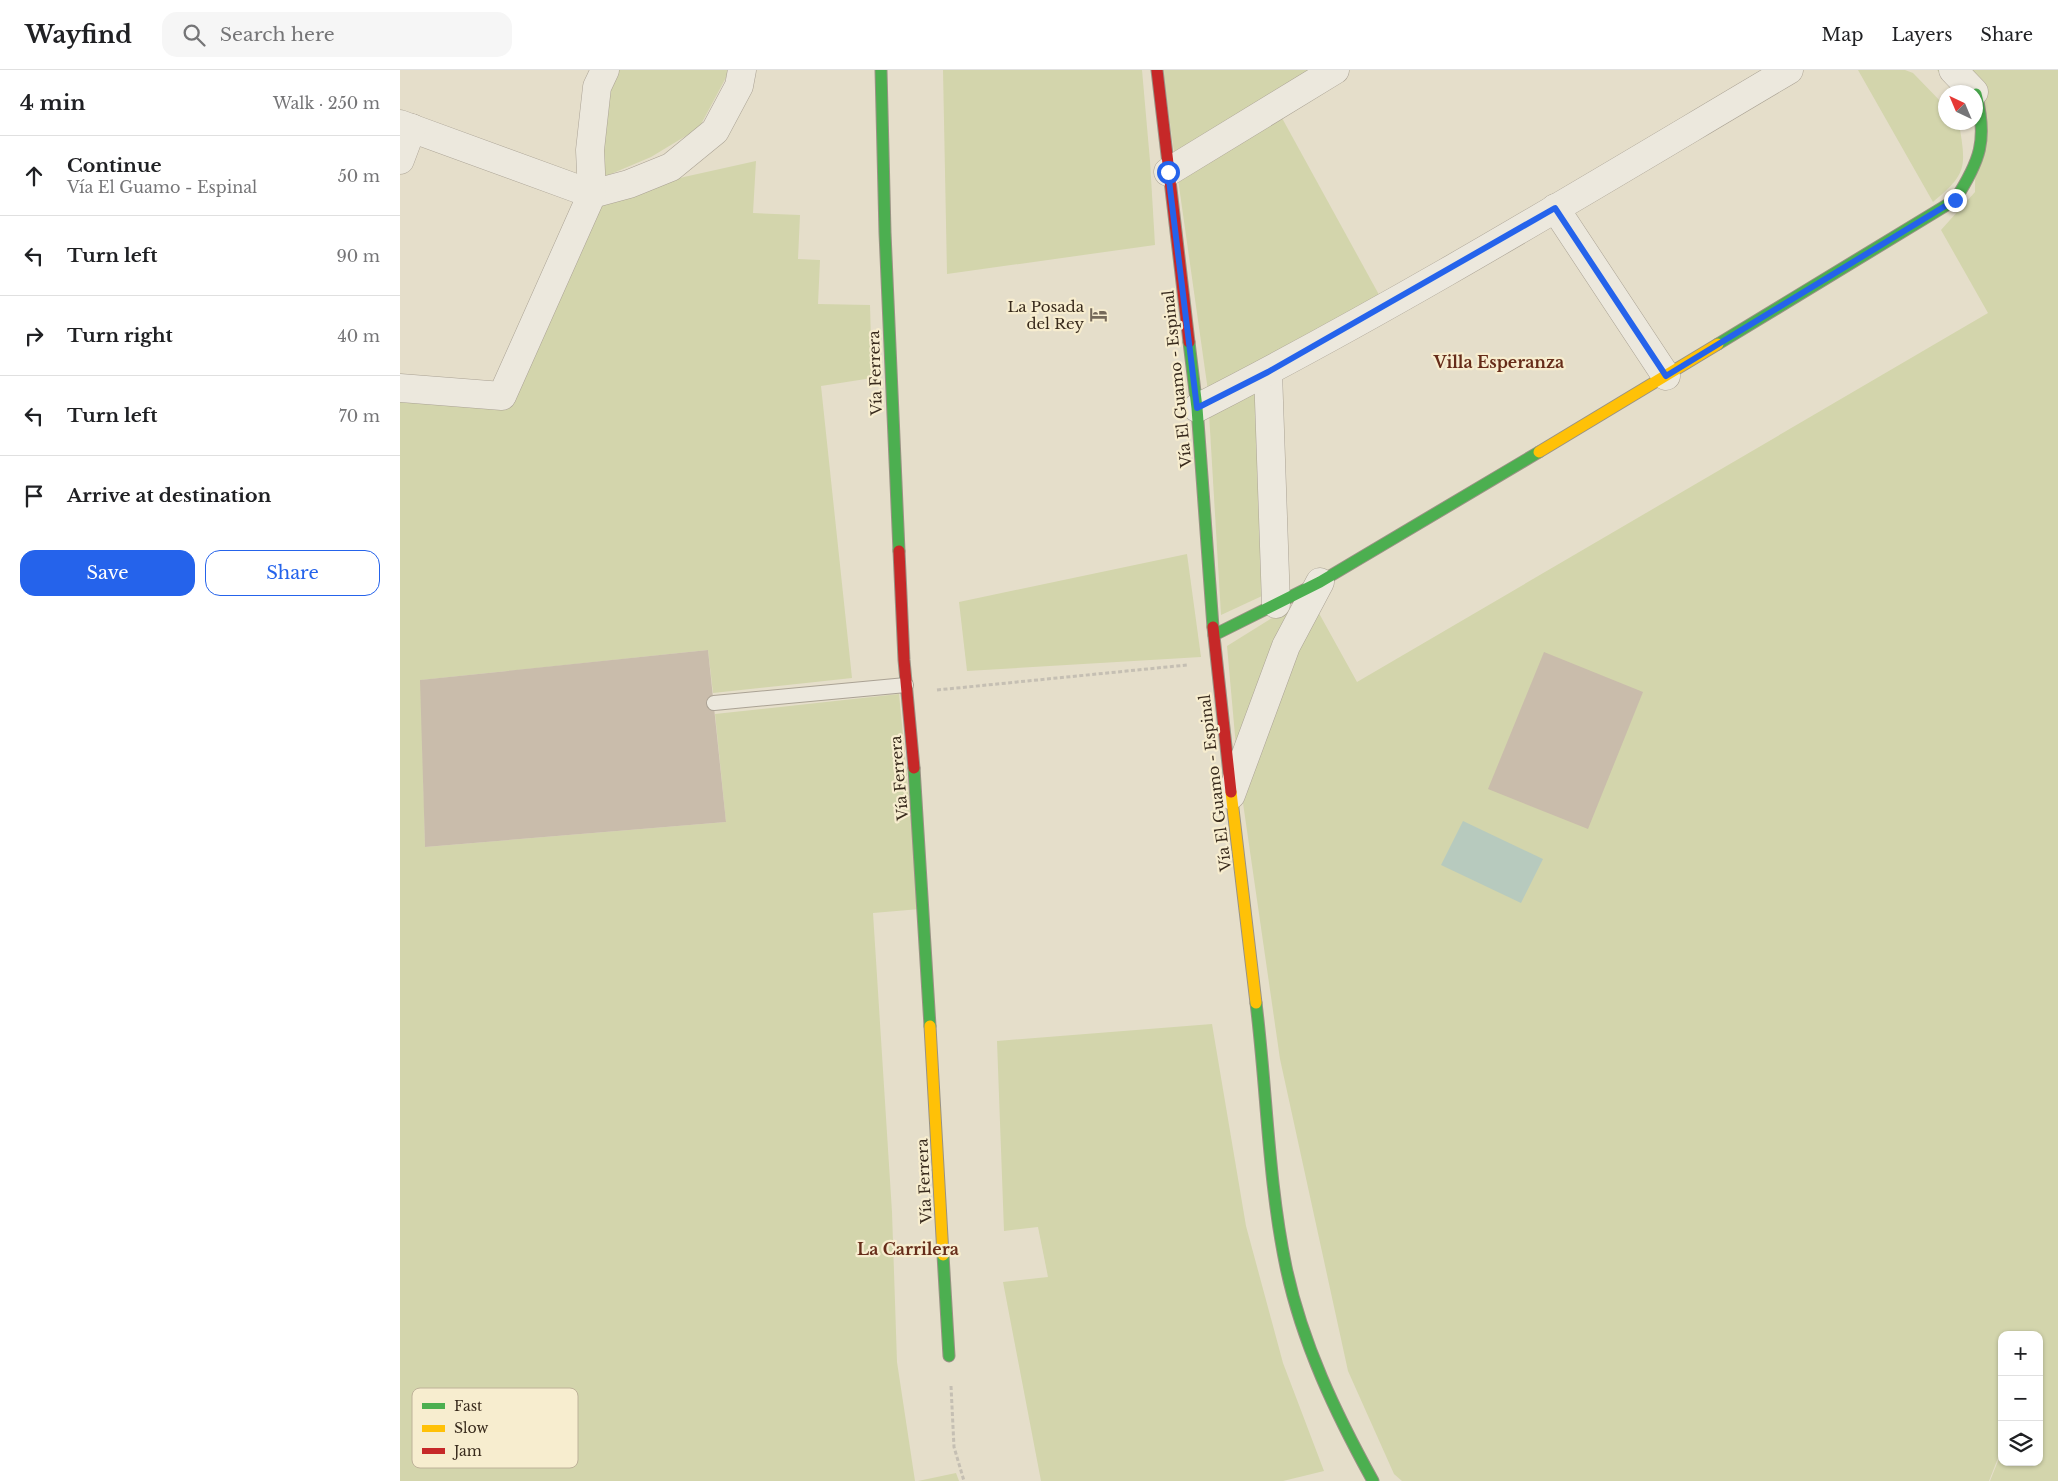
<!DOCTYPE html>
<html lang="en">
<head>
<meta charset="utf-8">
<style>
  :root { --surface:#fff; --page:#f6f6f6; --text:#202124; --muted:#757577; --line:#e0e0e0; --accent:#2563eb }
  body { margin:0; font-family:"Libre Baskerville",serif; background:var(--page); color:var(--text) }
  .controls { position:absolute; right:15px; bottom:15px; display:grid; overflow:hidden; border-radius:10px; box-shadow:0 1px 4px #0004 }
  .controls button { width:45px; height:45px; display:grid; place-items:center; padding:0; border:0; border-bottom:1px solid var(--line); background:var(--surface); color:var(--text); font:25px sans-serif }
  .compass { position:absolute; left:1538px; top:15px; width:45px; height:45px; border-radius:50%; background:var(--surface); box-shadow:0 1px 4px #0004; rotate:316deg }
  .stop { position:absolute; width:15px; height:15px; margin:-11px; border:4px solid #2563eb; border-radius:50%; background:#fff }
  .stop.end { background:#2563eb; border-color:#fff; box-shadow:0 1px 5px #0008 }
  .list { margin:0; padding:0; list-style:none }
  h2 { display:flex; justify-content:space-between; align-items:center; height:65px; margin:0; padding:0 20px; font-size:21px }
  h2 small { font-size:16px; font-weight:400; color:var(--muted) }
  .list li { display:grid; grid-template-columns:32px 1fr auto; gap:15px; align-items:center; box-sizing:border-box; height:80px; padding:0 20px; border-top:1px solid var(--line) }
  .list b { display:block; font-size:19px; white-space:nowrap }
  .list p { margin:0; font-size:16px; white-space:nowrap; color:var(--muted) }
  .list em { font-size:16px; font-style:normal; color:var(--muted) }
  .actions { display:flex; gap:10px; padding:15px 20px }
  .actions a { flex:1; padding:11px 0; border:1px solid var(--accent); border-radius:15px; text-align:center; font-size:18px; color:var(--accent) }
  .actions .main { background:var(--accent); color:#fff }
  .icon { flex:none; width:28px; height:28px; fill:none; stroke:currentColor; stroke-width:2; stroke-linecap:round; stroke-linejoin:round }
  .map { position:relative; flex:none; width:1658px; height:1411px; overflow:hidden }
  header { display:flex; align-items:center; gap:30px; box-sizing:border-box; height:70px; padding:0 25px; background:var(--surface); border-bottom:1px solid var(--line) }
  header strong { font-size:24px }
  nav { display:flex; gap:28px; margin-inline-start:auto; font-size:18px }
  .search { width:350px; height:45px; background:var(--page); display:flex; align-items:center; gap:12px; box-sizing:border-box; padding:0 18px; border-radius:15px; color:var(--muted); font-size:19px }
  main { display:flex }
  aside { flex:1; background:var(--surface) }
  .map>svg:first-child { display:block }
</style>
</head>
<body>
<header>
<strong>Wayfind</strong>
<div class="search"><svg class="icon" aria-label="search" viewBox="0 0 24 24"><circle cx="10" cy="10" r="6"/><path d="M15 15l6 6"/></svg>Search here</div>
<nav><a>Map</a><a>Layers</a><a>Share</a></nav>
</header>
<main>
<aside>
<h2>4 min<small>Walk · 250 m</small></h2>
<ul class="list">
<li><svg class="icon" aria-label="ahead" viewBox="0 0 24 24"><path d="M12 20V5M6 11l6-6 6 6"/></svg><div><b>Continue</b><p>Vía El Guamo - Espinal</p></div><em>50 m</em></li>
<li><svg class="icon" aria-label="left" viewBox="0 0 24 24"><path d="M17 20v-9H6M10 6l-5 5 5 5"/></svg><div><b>Turn left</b></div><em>90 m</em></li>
<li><svg class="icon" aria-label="right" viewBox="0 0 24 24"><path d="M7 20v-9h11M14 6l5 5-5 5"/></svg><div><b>Turn right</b></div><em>40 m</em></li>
<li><svg class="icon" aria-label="left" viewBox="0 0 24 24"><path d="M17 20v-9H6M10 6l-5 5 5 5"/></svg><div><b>Turn left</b></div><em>70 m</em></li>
<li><svg class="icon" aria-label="arrive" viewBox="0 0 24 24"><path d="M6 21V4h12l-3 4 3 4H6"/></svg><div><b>Arrive at destination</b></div></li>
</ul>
<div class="actions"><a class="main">Save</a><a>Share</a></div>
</aside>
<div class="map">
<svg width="1658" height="1411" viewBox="0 0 1658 1411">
  <rect width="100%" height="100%" fill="#e5deca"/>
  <g fill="#d3d5ac">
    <polygon points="217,0 330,0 299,58 251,87 199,109 210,16"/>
    <polygon points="543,0 742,0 750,91 755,175 547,204"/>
    <polygon points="763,0 914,0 775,90"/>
    <path d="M1458,0H1505L1513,3L1545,36L1546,52L1559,53C1566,97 1568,103 1533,132Z"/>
    <polygon points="1537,0 1658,0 1658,1411 1590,1411 1602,1381 1602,1392 1639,1392 1639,1265 1602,1265 1602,1378 1589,1411 1002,1411 994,1404 948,1301 880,989 843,733 915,536 957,612 1588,243 1541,160 1575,122 1576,39"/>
    <polygon points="882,48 983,232 808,321 778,109"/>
    <polygon points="356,91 353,143 400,145 398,189 420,190 418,234 470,235 472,308 421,316 452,608 313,623 308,580 21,610 25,777 326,752 315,644 499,624 520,839 473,843 492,1142 497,1292 515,1411 0,1411 0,328 106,335 195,134 284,107"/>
    <polygon points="861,316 862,526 821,545 809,343"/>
    <polygon points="787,484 801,587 567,601 559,532"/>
    <polygon points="901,530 837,688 827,576"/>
    <polygon points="812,954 846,1156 883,1293 924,1401 883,1411 641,1411 603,1212 648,1207 638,1157 604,1161 597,971"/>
    <polygon points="556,1403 559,1411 518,1411"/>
  </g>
  <polygon fill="#b7cabe" points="1063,751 1143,789 1121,833 1041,795"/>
  <g fill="#c9bcab">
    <polygon points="308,580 326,752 25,777 20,610"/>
    <polygon points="1144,582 1243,622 1188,759 1088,719"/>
  </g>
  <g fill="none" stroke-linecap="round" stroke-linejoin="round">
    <defs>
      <polyline id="lane" points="314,633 506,615"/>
      <g id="street">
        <polyline points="1553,0 1574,22"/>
        <polyline points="0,54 192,124 229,114 271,97 315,61 339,16 342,0"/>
        <polyline points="0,90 12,58"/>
        <polyline points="768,102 935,0"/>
        <polyline points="1155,138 1266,306"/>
        <polyline points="868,302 876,534"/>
        <polyline points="0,318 102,326 192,124 190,80 197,17 205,0"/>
        <path d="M797,338C999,235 1193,116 1389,0"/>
        <polyline points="831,725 886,576 920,512"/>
      </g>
      <g id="fast">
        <polyline points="481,0 485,163 499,481"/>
        <polyline points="789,272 797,338 813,557"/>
        <path d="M1318,274L1555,130C1580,91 1588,70 1576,24"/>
        <polyline points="814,565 920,512 1139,382"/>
        <polyline points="514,698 530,956"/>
        <path d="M856,933C867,1021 868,1111 886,1197C902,1273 936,1344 973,1411"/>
        <polyline points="543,1185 549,1286"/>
      </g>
      <g id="slow">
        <polyline points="1139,382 1318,274"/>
        <polyline points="831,722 856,933"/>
        <polyline points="530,956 543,1185"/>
      </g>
      <g id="jam">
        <polyline points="757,0 789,272"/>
        <polyline points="499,481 504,590 514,698"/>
        <polyline points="813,557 831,722"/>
      </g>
    </defs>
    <use href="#lane" stroke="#aaa294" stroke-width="16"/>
    <use href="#street" stroke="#aaa294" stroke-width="29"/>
    <use href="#fast" stroke="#999284" stroke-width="13"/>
    <use href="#slow" stroke="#999284" stroke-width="13"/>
    <use href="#jam" stroke="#999284" stroke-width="13"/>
    <g stroke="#c5bfb3" stroke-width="3" stroke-dasharray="4 2.5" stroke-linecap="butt">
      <polyline points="537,620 787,595"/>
      <polyline points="551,1316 554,1377 564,1411"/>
    </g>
    <use href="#lane" stroke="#ece8dd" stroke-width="14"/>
    <use href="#street" stroke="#ece8dd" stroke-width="28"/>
    <use href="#fast" stroke="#4caf50" stroke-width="11"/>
    <use href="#slow" stroke="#ffc107" stroke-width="11"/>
    <use href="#jam" stroke="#c62828" stroke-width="11"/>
  </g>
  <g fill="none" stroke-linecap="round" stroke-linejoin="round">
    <polyline stroke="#2563eb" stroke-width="6" points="768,102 797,338 868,302 1155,138 1266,306 1555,130"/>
  </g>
  <defs>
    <symbol id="hotel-bare" viewBox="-9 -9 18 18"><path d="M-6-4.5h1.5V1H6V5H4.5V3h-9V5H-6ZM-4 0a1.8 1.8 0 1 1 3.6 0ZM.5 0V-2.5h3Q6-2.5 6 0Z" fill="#756959" stroke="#f7edcf" stroke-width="2.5" paint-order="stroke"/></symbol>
  </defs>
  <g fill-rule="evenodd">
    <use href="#hotel-bare" x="686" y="232" width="25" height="25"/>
  </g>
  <g text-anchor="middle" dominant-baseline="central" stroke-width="4.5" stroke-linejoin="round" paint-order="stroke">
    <g font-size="15" fill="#382a1c" stroke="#f7edcf" text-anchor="end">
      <text x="684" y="236">La Posada<tspan x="684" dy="17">del Rey</tspan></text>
    </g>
    <g font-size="15" fill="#382a1c" stroke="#f7edcf">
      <text transform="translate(475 303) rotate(-92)">Vía Ferrera</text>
      <text transform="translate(777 309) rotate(-96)">Vía El Guamo - Espinal</text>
      <text transform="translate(499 708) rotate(-95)">Vía Ferrera</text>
      <text transform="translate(815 713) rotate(-97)">Vía El Guamo - Espinal</text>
      <text transform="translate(524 1111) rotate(-93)">Vía Ferrera</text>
    </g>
    <g font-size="16" font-weight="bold" fill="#662c19" stroke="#f7edcf">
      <text x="1099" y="292">Villa Esperanza</text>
      <text x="508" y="1179">La Carrilera</text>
    </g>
  </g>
  <rect x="12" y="1318" width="166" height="80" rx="8" fill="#f7edcf" stroke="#beb299" stroke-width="1"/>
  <rect x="22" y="1333" width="23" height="6" fill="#4caf50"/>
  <rect x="22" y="1355" width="23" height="7" fill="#ffc107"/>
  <rect x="22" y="1378" width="23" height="6" fill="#c62828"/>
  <g font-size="14" fill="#382a1c">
    <text x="54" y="1341">Fast</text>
    <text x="54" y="1363">Slow</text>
    <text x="54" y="1386">Jam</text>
  </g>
</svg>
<div class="controls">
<button>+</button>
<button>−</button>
<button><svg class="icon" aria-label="layers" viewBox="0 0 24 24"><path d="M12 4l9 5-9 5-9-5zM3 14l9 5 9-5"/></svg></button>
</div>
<svg class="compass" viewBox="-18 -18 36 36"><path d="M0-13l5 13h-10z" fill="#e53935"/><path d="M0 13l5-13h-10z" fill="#757577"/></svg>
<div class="stop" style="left:768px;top:102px"></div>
<div class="stop end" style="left:1555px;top:130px"></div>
</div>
</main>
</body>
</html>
